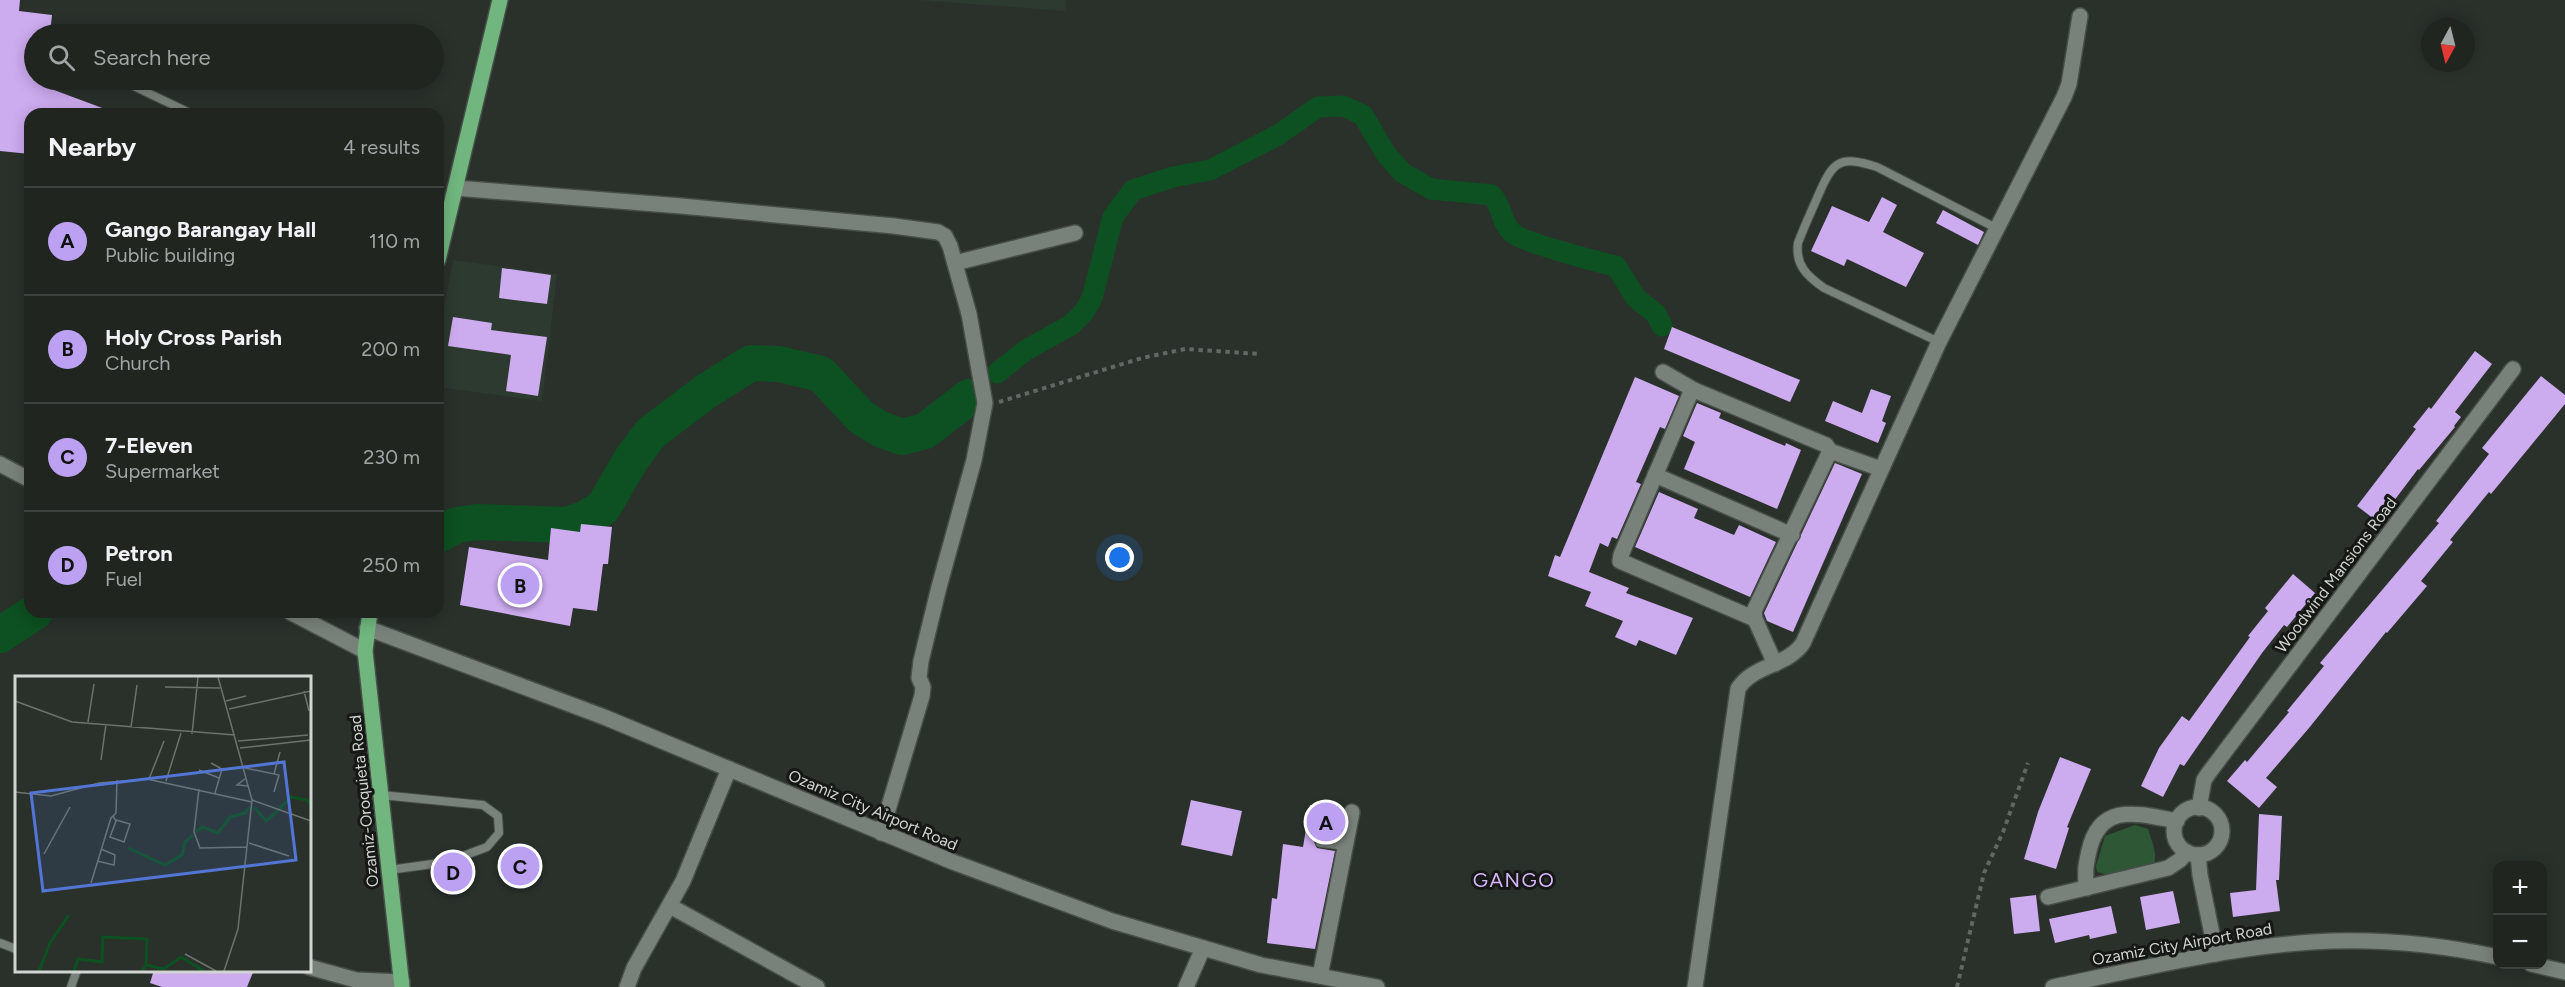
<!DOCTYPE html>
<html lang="en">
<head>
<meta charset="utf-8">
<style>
  :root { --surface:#202520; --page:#2d312d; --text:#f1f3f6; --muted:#a2a5a5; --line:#3d423e; --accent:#bca0f2 }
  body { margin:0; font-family:Figtree,sans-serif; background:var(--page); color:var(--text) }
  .controls { position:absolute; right:18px; bottom:18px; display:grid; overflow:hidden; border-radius:12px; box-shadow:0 3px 15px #0003 }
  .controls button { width:54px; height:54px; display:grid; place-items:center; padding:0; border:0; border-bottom:2px solid var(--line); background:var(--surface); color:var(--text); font:30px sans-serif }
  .compass { position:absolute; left:2421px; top:18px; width:54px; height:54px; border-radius:50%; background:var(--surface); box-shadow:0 3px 15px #0003; rotate:187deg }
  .you { position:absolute; left:1120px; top:558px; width:21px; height:21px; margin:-15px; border:4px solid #fff; border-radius:50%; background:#1a73e8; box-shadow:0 0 0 9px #1a73e833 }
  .badge { display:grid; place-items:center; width:39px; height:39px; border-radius:50%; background:var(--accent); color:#111; font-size:20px; font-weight:700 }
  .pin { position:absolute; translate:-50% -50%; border:3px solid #fff; box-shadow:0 2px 6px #0006 }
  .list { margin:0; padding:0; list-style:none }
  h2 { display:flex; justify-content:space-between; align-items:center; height:78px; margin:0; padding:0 24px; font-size:26px }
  h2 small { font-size:20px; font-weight:400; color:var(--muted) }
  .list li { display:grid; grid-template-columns:39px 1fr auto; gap:18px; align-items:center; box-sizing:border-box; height:108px; padding:0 24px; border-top:2px solid var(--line) }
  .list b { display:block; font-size:22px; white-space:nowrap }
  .list p { margin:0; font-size:20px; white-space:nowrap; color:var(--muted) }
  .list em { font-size:20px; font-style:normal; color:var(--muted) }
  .icon { flex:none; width:33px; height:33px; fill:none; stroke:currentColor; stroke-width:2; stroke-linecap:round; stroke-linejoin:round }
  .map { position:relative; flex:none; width:2565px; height:987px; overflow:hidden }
  .search { position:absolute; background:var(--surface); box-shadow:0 3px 15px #0003; left:24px; top:24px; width:420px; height:66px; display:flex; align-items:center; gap:15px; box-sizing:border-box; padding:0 21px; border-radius:33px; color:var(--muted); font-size:22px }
  .panel { position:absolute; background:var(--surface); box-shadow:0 3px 15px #0003; left:24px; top:108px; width:420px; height:510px; border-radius:18px }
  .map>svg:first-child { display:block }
</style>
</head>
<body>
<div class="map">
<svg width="2565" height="987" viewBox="0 0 2565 987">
  <rect width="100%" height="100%" fill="#2a312b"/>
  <g fill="#2d3a2f">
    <polygon points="918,0 1066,0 1065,11"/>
    <polygon points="453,260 557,274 542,401 438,387 438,340"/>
  </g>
  <path fill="#2d5735" d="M2135,825L2148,829C2151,840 2159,855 2153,866L2110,875L2097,872L2096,866L2105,836Z"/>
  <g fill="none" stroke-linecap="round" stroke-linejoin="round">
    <path stroke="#0d5021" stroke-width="21" d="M997,373L1026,350L1071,325L1084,312L1092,298L1113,217L1133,190L1173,177L1210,170L1278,135L1318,107L1343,106L1363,115L1386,154L1403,173L1431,189L1492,195C1503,207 1500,223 1514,234C1523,242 1601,263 1616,266L1636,298L1656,314L1662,326"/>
    <g stroke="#0d5021" stroke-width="36">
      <polyline points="438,535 457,525 477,522 566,525 584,519 603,508 632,458 651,433 705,392 751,363 779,364 821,374 861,417 880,429 902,437 925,431 969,397"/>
      <polyline points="0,635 35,612"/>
    </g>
  </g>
  <g fill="#cdabef">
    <polygon points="0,0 20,0 19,11 52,15 50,34 34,34 34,80 46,80 46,87 113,112 113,114 30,114 30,154 0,151"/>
    <polygon points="1882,197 1897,205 1883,232 1924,253 1906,287 1847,259 1844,266 1811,251 1832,206 1869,222"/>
    <polygon points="1943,210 1984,232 1978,245 1936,223"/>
    <polygon points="502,268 551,275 547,304 499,298"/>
    <polygon points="453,317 492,323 491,330 547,337 538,396 506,391 511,355 448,346"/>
    <polygon points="1672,327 1800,380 1790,402 1664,349"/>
    <polygon points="2475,351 2492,364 2455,412 2461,417 2454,426 2455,427 2419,470 2418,469 2378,522 2357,506 2416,429 2413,427 2429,407 2431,409"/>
    <polygon points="2541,376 2565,395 2565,404 2491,494 2489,492 2450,540 2453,542 2421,581 2427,586 2387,633 2386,632 2309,728 2266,778 2277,787 2259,808 2227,781 2245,760 2247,762 2289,712 2287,711 2324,666 2320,663 2439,523 2436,521 2489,454 2482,448"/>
    <polygon points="1635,377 1679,396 1665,429 1660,427 1636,482 1641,484 1617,539 1612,537 1608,547 1600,543 1589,572 1629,588 1626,593 1693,618 1676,655 1639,640 1636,646 1615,637 1623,621 1585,606 1591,592 1548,576 1555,555 1560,557"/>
    <polygon points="1871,389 1891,396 1882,421 1886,423 1878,443 1825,421 1833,401 1862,413"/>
    <polygon points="1697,403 1721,413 1719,418 1785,446 1786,443 1801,450 1777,509 1684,469 1695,442 1683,436"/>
    <polygon points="1835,463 1862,474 1793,632 1767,621 1764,613"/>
    <polygon points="1659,492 1698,509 1694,518 1734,535 1739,525 1776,542 1750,597 1635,547"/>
    <polygon points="581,524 612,527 608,564 603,564 597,611 573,608 570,626 460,605 469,547 548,560 551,528 580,532"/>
    <polygon points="2293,574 2315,593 2287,627 2284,625 2262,653 2184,766 2180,764 2163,797 2141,786 2159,748 2182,716 2189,721 2250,637 2248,636 2268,611 2265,608"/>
    <polygon points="2060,757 2091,769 2067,827 2069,828 2056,869 2024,859 2038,812"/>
    <polygon points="1191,800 1242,811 1232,856 1181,845"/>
    <polygon points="1310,805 1342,811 1337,839 1320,837 1314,842 1317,848 1335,851 1315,949 1267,943 1272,898 1277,899 1283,844 1303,847"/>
    <polygon points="2259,814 2282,816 2279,880 2276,880 2280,911 2233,917 2230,893 2256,890"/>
    <polygon points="2173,891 2180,923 2146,930 2140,897"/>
    <polygon points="2036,895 2040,931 2014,934 2010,898"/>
    <polygon points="2111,906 2117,933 2090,939 2089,935 2055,943 2049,919"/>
    <polygon points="154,970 254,970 247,987 162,987 150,983"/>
  </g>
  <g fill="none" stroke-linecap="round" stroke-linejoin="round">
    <defs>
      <g id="service">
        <polyline points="121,80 192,114"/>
        <path d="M1939,342L1824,288C1807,276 1795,265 1798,243C1804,227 1811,212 1818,196C1833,161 1839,155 1877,167L1996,228"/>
        <polyline points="381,795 483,805 498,816 499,833 487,847 447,862 389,870"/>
        <polyline points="1320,843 1346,846"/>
        <polyline points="0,943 16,949"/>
        <polyline points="71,987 77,970"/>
      </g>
      <g id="minor">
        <polyline points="455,188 681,206 894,226 938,232 945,236 950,246 969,314 985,403 974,460 939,587 921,661 919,678 923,687 922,696 881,833"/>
        <polyline points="955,263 1075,233"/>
        <polyline points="1663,372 1694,390"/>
        <polyline points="1830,451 1881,469"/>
        <polyline points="1655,475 1792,535"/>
        <polyline points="1755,619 1620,561 1621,555 1691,392 1694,390 1826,445 1830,451 1754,611 1755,619 1775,664"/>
        <circle cx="2198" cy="831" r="24"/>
        <polyline points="2199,808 2204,780 2208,774 2513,369"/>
        <polyline points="2198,855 2200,875 2216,954"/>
        <path d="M2087,888C2084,875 2086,864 2089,851C2100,801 2139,814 2177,821"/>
        <polyline points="2048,897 2168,868 2180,860 2187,852"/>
        <polyline points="670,906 817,987"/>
        <polyline points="309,967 356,980 402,982"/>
        <polyline points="1320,976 1352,812"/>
        <polyline points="627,987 634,968 683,881 729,769"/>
        <polyline points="1186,987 1203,948"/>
        <path d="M1695,987L1738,689C1752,665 1788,666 1803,643L1939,342L2064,97L2069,84L2080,16"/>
      </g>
      <g id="tertiary">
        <polyline points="0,464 30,480"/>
        <polyline points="290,612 365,651"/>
      </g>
      <g id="secondary">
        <polyline points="367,628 604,717 953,862 1112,921 1261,965 1377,987"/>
        <polyline points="2531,964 2565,972"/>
        <path d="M2053,987C2139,969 2225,948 2312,942C2375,938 2437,944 2498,957"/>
      </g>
      <g id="primary">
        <polyline points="438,260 500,0"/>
        <polyline points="370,612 365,651 402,987"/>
      </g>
    </defs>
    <use href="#service" stroke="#474e48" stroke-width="10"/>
    <use href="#minor" stroke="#474e48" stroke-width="18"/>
    <use href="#tertiary" stroke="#474e48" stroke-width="18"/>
    <use href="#secondary" stroke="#474e48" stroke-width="18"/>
    <use href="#primary" stroke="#474e48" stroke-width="18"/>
    <g stroke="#616762" stroke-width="4" stroke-dasharray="4.5 4.5" stroke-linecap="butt">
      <polyline points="999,402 1142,358 1185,349 1259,354"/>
      <polyline points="1957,987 1984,873 2003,832 2028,763"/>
    </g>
    <use href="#service" stroke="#79827a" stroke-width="8"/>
    <use href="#minor" stroke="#79827a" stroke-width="15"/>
    <use href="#tertiary" stroke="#79827a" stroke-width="15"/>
    <use href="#secondary" stroke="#79827a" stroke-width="15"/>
    <use href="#primary" stroke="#70b67e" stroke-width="15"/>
  </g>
  <g text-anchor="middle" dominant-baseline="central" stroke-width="6" stroke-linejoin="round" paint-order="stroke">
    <g font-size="16" fill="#d0d5d1" stroke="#151815">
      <text transform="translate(2336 575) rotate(-53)">Woodwind Mansions Road</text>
      <text transform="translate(364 801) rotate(-96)">Ozamiz-Oroquieta Road</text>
      <text transform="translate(873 810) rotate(23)">Ozamiz City Airport Road</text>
      <text transform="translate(2182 944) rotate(-10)">Ozamiz City Airport Road</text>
    </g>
    <g font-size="20" letter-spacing="1.5" fill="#d6b4f8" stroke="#151815">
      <text x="1514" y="880">GANGO</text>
    </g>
  </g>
  <g transform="translate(15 676)">
    <rect width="296" height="296" fill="#2a312b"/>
    <path fill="none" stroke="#0d5021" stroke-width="3" d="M239,131L251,145L263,135M264,133L276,121L292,124L296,129M181,156L187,151L203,157L215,141L230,137L235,131M113,172L150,189L167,179L170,166L178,159M166,281L189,295M24,295L35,267L54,239M59,295L63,283L87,286L88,261L132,263L131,289M127,295L131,289L149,293L166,281"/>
    <path fill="none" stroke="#6c736d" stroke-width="1.5" d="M203,1L237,124L223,253L209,295M150,11L205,12M289,15L294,35M0,25L57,46L220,59M211,25L231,20M214,33L296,15M73,46L79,8M116,51L122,9M177,58L183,1M223,65L293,59M225,72L296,64M86,84L91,48M196,87L207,93L200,117M230,92L264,99L259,116M184,94L204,102M259,98L265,76M134,103L149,65M230,103L222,109L233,110M151,105L166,57M184,113L179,156L185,172L232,171M0,116L36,120L84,107L132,103L237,126M237,124L296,145M98,140L101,145L95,161L109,166L115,148L101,144M234,167L274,180M29,178L55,131M82,185L99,189L100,179L86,173M76,207L96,142L101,137L102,104M170,278L201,295"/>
    <path fill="#5376d6" fill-opacity="0.15" stroke="#5376d6" stroke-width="3" d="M269,86L281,184L28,215L16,117Z"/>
    <rect width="296" height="296" fill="none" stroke="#d0d5d1" stroke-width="3"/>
  </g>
</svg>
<div class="controls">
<button>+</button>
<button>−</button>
</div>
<svg class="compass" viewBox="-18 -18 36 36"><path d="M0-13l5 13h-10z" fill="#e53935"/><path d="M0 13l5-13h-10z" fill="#a2a5a5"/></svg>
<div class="you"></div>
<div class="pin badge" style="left:1326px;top:822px">A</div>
<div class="pin badge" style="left:520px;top:585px">B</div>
<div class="pin badge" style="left:520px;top:866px">C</div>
<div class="pin badge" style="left:453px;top:872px">D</div>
<div class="search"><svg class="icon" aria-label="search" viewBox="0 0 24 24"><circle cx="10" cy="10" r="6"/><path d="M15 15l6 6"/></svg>Search here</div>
<section class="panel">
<h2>Nearby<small>4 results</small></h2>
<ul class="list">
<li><span class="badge">A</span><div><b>Gango Barangay Hall</b><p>Public building</p></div><em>110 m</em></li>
<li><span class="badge">B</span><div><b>Holy Cross Parish</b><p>Church</p></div><em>200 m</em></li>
<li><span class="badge">C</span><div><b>7-Eleven</b><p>Supermarket</p></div><em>230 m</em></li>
<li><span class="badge">D</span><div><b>Petron</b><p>Fuel</p></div><em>250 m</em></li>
</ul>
</section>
</div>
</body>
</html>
